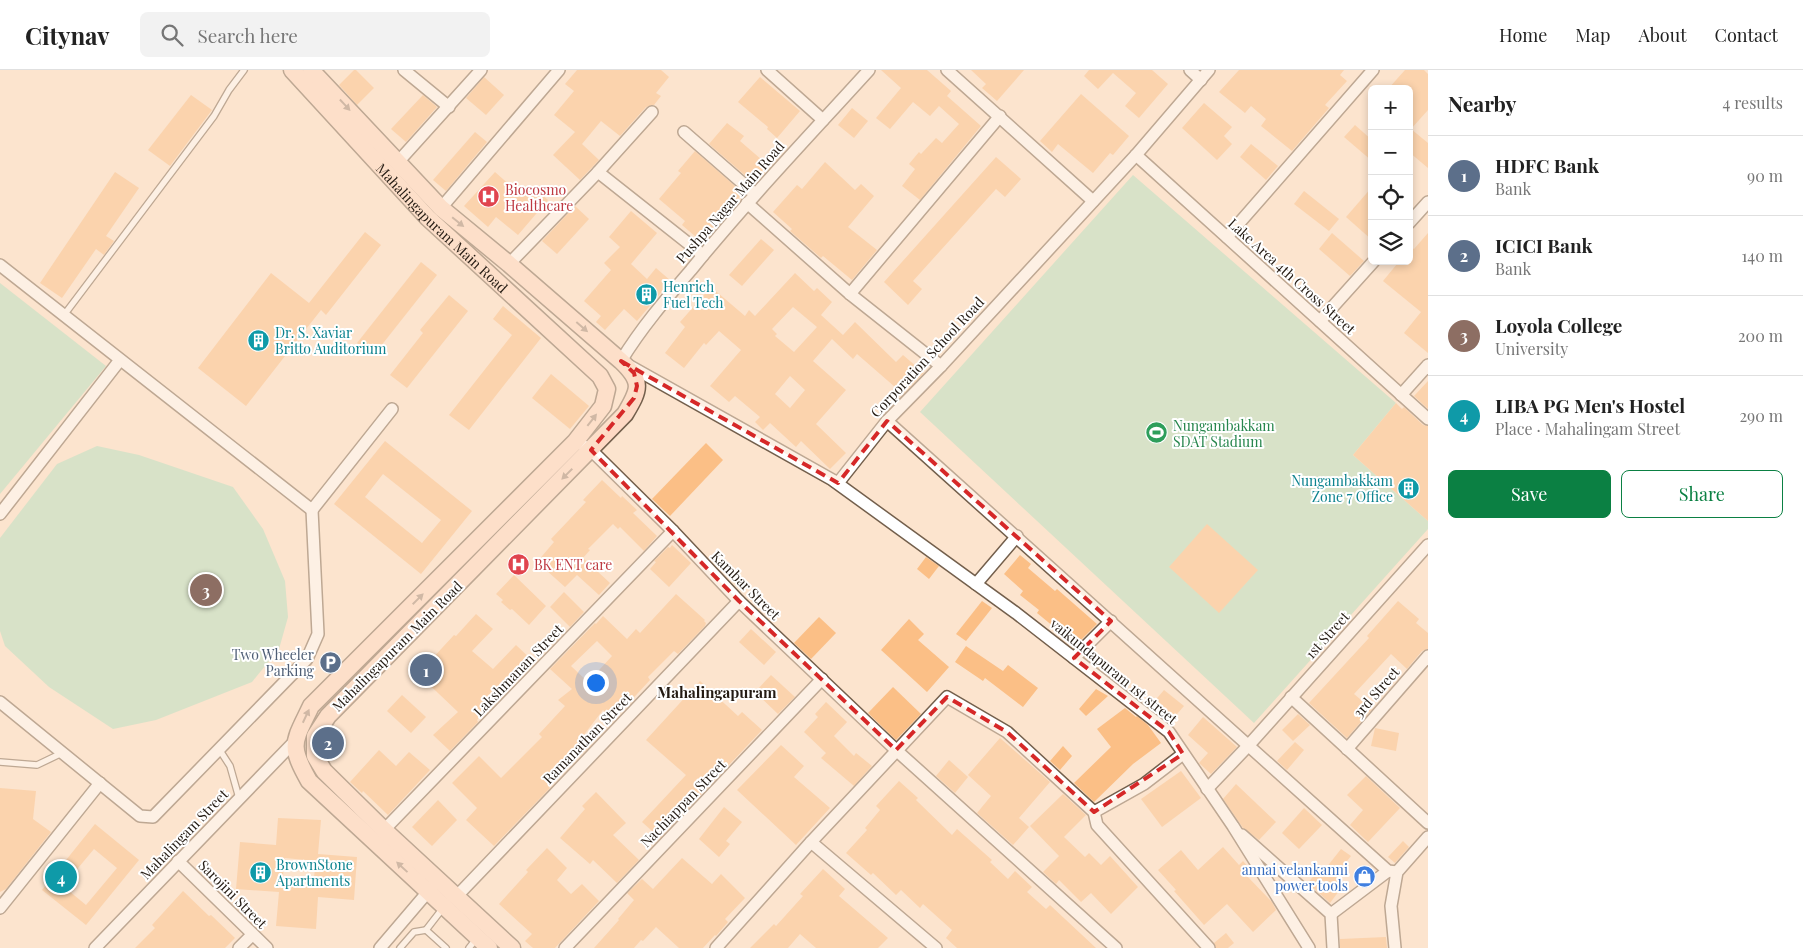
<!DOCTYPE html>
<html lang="en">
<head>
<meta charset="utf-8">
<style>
  :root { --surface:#fff; --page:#f2f2f2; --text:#222; --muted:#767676; --line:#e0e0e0; --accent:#0b8043 }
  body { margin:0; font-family:"Playfair Display",serif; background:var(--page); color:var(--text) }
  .controls { position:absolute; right:15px; top:15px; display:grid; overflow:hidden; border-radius:8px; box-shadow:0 2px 8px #0003 }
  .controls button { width:45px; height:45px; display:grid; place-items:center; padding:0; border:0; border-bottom:1px solid var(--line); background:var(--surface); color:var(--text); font:25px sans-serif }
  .you { position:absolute; left:595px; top:612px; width:18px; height:18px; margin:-12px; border:4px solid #fff; border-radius:50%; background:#1a73e8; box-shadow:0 0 0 8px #1a73e833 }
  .badge { display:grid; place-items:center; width:32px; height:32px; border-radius:50%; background:var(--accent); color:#fff; font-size:16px; font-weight:700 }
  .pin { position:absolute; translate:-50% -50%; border:2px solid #fff; box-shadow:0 1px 5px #0006 }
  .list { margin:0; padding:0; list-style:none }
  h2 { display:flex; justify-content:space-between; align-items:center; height:65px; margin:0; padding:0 20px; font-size:21px }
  h2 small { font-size:16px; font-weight:400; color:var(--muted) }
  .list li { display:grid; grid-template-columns:32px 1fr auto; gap:15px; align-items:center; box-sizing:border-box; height:80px; padding:0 20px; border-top:1px solid var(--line) }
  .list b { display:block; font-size:19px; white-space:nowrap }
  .list p { margin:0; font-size:16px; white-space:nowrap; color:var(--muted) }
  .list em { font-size:16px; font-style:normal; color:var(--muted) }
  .actions { display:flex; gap:10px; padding:15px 20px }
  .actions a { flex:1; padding:11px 0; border:1px solid var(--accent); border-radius:8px; text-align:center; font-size:18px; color:var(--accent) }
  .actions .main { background:var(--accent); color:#fff }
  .icon { flex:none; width:28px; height:28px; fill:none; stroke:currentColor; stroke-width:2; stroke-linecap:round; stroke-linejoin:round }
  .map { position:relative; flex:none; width:1428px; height:878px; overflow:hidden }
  header { display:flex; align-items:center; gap:30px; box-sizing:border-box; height:70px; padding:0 25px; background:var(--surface); border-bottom:1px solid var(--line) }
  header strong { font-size:24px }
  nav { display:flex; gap:28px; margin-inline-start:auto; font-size:18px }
  .search { width:350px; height:45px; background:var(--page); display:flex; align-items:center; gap:12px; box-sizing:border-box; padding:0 18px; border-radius:8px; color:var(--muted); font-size:19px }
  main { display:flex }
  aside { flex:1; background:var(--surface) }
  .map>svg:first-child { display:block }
</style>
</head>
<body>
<header>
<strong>Citynav</strong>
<div class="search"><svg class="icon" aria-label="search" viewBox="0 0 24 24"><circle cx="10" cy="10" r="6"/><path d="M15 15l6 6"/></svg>Search here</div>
<nav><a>Home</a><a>Map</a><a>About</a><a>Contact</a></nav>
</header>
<main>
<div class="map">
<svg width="1428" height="878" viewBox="0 0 1428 878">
  <rect width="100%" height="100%" fill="#fce4ce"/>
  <g fill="#aee0c1">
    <polygon points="1133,105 1396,333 1353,385 1428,451 1428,459 1254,653 920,342"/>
    <polygon points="0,213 106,296 0,424"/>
    <polygon points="97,376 139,385 233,417 263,459 285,511 288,547 279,579 252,612 156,650 113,659 49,617 5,576 0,561 0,468 57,394"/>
  </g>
  <g fill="#fbbf86" fill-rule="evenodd">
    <polygon points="354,0 356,0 374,18 357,35 339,15"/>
    <polygon points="577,0 661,0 669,7 656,23 661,26 654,35 646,37 620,66 601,51 582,74 599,90 580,110 553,85 575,62 554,45 574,21 565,14"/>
    <polygon points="881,0 927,0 951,21 947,26 981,56 920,130 902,116 915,99 909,94 919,82 921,84 936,68 942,73 959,54 939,36 930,46 913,32 890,59 876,48 901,18"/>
    <polygon points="971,0 1024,0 997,31 982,18 986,14"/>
    <polygon points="1089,0 1152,0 1168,14 1139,48 1125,36 1136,23 1113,3 1098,19 1084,6"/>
    <polygon points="1239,0 1344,0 1340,5 1347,11 1325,35 1329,38 1292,81 1261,56 1266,49 1251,36 1245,43 1219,22"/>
    <polygon points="1405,0 1424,0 1428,4 1428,40 1411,59 1428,73 1428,98 1409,82 1409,19 1388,19"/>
    <polygon points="484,7 504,25 486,45 466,28"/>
    <polygon points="760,7 800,41 777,68 767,59 768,57 738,32"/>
    <polygon points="1081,24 1129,66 1113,85 1110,83 1093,103 1058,74 1052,82 1040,71"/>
    <polygon points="191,25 212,40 170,96 148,80"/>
    <polygon points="423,25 437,37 406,72 391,59"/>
    <polygon points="1204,33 1232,57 1224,66 1232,74 1217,90 1182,58"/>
    <polygon points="852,38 868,51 854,68 838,55"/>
    <polygon points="727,53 744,66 740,71 770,97 755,114 709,74"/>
    <polygon points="1355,55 1372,70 1372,91 1344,67"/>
    <polygon points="475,62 487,72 446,121 433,110"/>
    <polygon points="1251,74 1278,96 1266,110 1240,87"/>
    <polygon points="695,81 743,123 725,144 727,146 703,173 682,155 685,151 659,129 681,103 678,101"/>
    <polygon points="996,87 1021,109 1005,127 996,119 913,211 922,219 908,235 884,212"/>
    <polygon points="825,92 855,120 861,114 874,126 848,157 877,180 852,210 823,186 821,188 790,161 792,159 773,142 797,115 802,119"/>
    <polygon points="115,102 139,118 106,166 114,171 104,185 96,179 62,228 40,213"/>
    <polygon points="495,102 522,126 531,115 548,130 518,165 496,147 488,157 464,136"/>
    <polygon points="1372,117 1372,170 1346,147"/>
    <polygon points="1304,121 1339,149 1329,161 1294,134"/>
    <polygon points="575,136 589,149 557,184 542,171"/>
    <polygon points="631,141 657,163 631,194 647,209 656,198 671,211 637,251 624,239 605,260 596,252 601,246 584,231 611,200 604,193 620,177 609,167"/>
    <polygon points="365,162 381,175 326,245 321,240 246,336 198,298 271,203 309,233"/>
    <polygon points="1332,163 1364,191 1350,206 1319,179"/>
    <polygon points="1428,163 1428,283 1404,263 1421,242 1383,211 1397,194 1400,195 1403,191 1409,191 1409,176 1414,179"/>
    <polygon points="761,169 774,180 742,216 729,205"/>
    <polygon points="421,192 437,205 373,286 357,273"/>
    <path d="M795,203L814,221L817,218L832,232L821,245L843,265L855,252L896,292L903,285L924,303L903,324L857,284L853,289L832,269L813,291L846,320L816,354L846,383L830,399L801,371L796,377L770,353L763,360L755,352L760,347L735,326L729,332L710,316L741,280L719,261L706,275L704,273L684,298L665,283L685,257L680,252L711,217L745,246L749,240L755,246ZM793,237L817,257L794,282L775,266L777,264L772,259ZM790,306L805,320L790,338L775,324Z"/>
    <polygon points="449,225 468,241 407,318 390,305 423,263 420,260"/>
    <polygon points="503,236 541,268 469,360 449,345 512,265 493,249"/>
    <polygon points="551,304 589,336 570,359 532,328"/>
    <polygon points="1428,311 1428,339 1414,326"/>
    <polygon points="1396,333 1402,339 1404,337 1423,355 1428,356 1428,451 1353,385"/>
    <path d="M385,371L472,441L421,504L334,434ZM383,404L441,450L422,473L365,427Z"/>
    <polygon points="706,373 723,390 670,446 652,429"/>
    <polygon points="602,410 621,428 622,426 637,440 633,443 657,466 644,481 620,457 618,459 613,454 588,479 590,480 583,488 610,513 599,525 577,505 565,517 537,492 554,472 551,469 586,432 583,430"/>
    <polygon points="1207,454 1258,500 1219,543 1169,497"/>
    <polygon points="672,475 691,493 669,517 650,499 656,492 654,491 668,477 670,478"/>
    <polygon points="1020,485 1031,494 1028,498 1055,521 1057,519 1097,554 1076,575 1037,543 1039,540 1020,525 1023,521 1004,504"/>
    <polygon points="926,487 939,496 929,509 917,499"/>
    <polygon points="514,505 546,536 529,555 512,539 510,540 501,532 503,530 496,524"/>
    <polygon points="564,522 584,542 570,557 550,537"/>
    <path d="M676,524L705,550L704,551L706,553L705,556L678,584L674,581L648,607L650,610L613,650L603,640L583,666L592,674L572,694L571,693L549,717L550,718L494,776L466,750L477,738L452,713L479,686L501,708L542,667L539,664L565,636L558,630L572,619L550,599L595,553L596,554L603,546L627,569L636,559L640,563ZM597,571L612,586L588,612L571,596Z"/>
    <polygon points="982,531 992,538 966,571 956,564"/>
    <polygon points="1398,531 1419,549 1416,553 1428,563 1428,579 1422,581 1407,599 1391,584 1354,624 1372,639 1347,668 1309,633 1369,568 1367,566"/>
    <polygon points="476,544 493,559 472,581 493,599 516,575 535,593 505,624 503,622 477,650 478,652 450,681 433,665 458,642 418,604 454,565 456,566"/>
    <polygon points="819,547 836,563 811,589 794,573"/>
    <polygon points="909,549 924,564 918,570 949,597 927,622 881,580"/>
    <polygon points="751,559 776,582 764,595 739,572"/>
    <polygon points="966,576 1003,601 1008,595 1038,618 1023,637 985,608 983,611 955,592"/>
    <polygon points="771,605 795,627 778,644 755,622"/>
    <polygon points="700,611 738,646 742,642 762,660 660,768 642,752 686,705 646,670"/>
    <polygon points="893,617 921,644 896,670 868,643"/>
    <polygon points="1096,619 1108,626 1086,646 1079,639"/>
    <polygon points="1164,620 1184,636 1171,651 1152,634"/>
    <polygon points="402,625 426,647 411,663 387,641"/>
    <polygon points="826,632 847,652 834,666 854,686 856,683 872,696 854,716 821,688 826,683 804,662 818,647 815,644"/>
    <polygon points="1125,638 1136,647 1137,646 1148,655 1161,673 1133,694 1094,732 1074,713 1111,677 1097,659"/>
    <polygon points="1298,644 1310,655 1293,671 1282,660"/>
    <polygon points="1203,647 1237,677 1211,704 1199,693 1208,683 1188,665"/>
    <polygon points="1375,658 1399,663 1396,681 1371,676"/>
    <polygon points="1000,668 1050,712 1019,748 1029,757 1013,775 977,743 991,726 968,705"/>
    <polygon points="1295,672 1304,680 1287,700 1277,691"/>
    <polygon points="781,675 804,696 794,707 830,738 796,775 737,720"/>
    <polygon points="1063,676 1072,686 1060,700 1050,691"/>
    <polygon points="379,680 396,696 409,682 430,700 388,745 363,721 362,723 350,712"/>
    <polygon points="949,690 968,707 955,723 936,706"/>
    <polygon points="1181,701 1201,728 1162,757 1141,729"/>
    <polygon points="1366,706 1400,738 1368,772 1350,755 1363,740 1347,725"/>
    <polygon points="899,711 918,728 916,730 952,765 957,759 992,790 990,792 1008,809 1015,801 1032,817 1027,822 1046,839 1050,835 1096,878 957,878 946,868 952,860 923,834 920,838 901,820 896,825 873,803 871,805 846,783 867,760 865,758 880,740 876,736"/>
    <polygon points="1236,714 1276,752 1259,770 1243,758 1223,729"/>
    <polygon points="0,718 36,721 33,749 51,762 6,819 0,822"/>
    <polygon points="596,722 626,753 613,765 639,790 617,813 593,790 590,794 560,768 585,739 582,736"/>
    <polygon points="1063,724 1086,745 1064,767 1085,787 1089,783 1101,795 1110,786 1138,817 1111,844 1091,823 1081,832 1059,810 1056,814 1043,802 1059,786 1030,756"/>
    <polygon points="438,730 457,750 432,776 412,757"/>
    <polygon points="724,737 742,752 726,771 730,774 719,787 699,769"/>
    <polygon points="1304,738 1322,755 1299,779 1282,763"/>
    <path d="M278,748L321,750L318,784L357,787L354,830L318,827L316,859L276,856L279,822L236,819L240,772L276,775ZM285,788L316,791L313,816L282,814Z"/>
    <path d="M95,754L139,790L86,855L42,820ZM94,779L117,798L86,835L63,816Z"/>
    <polygon points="1403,771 1409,777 1395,793 1388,787"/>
    <polygon points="1223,777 1239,795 1243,791 1251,800 1246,805 1272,832 1276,840 1253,862 1227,834 1204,855 1174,821 1176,820 1158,800 1181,780 1198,800"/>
    <polygon points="547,778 567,798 557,810 571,824 582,814 599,831 555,878 533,878 525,871 532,864 499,834 528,802 526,800"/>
    <polygon points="1341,779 1351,786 1335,806 1345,813 1330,833 1308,813 1322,795 1326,798"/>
    <polygon points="682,788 712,814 721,804 745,828 725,849 728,852 716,866 715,865 703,878 679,878 656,857 643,871 641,870 634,878 594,878 619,850 618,849 634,830 627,823 642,809 653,819"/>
    <polygon points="823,799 845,819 839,826 888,868 878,878 816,878 800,864 788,878 750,878 774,854 776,856 803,826 800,824"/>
    <polygon points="183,821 209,846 211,845 235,868 225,878 135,878 155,858 152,855"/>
    <polygon points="1226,863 1234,873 1228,878 1216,878 1214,873"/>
    <polygon points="1386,867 1387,878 1340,878 1340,869"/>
  </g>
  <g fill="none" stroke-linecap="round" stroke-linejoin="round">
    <defs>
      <g id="service">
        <polyline points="64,245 214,46 229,20 244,0"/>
        <polyline points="219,679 230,696 239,728"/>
        <polyline points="0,692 37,695 62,683"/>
        <polyline points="426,860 443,838"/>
        <polyline points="400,878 414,862 426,860 446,878"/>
        <polyline points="469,878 477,868"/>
      </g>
      <g id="minor">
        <polyline points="404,0 449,37"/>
        <polyline points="767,0 823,50"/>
        <path d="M869,0C809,66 747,131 691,200C666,229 641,258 621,291L838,413L887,351L941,296L1136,85L1209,0"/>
        <polyline points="947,0 1093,131"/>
        <polyline points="1190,0 1201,10"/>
        <polyline points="684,62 755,124"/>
        <polyline points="1136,85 1428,349"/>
        <polyline points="398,92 481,0"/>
        <polyline points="598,102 703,185"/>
        <polyline points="747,133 850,224 941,296"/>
        <polyline points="441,138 559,0"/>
        <polyline points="1409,153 1428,132"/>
        <polyline points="1227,167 1373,0"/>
        <polyline points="509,194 598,102 652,42"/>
        <polyline points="0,195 312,440 392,339"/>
        <polyline points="850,224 1000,46"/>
        <polyline points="1320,251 1374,191"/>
        <polyline points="1401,325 1428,295"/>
        <polyline points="887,351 1388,801 1397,802"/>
        <polyline points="584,376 591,380 673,461 739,531 896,680 1116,878"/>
        <polyline points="834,411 1016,543 1169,662 1233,756 1309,878"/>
        <polyline points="0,444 120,290"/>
        <polyline points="976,514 1017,466"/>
        <polyline points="1074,588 1111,551"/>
        <polyline points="1291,627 1428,753"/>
        <polyline points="0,632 140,746 153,747 307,589 318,564 312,440"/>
        <polyline points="1347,679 1428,586"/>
        <polyline points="1207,719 1248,676 1428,475"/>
        <polyline points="1094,742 1144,714 1183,684"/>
        <polyline points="384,760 673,461"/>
        <polyline points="1242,765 1331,844 1333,878"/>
        <polyline points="811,772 936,878"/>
        <polyline points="178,791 267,878"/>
        <polyline points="456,827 739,531"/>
        <polyline points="0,838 100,713"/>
        <polyline points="1331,844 1388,801"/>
        <polyline points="95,878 294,672"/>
        <polyline points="239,878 252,865"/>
        <polyline points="380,878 432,817"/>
        <polyline points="565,878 822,609"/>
        <polyline points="716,878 811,772 947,627 1007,662 1094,742 1097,755 1209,878"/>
        <polyline points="1395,878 1391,836 1397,802 1428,767"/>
      </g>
      <g id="secondary">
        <path id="s1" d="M292,0L428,148L600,306L607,319L603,336L575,372L311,636C294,672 288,674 309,711L489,878"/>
        <path d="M311,0L441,138L509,194L621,291C643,312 640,319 625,344L328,646L315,666V686L324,701L384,760L512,878"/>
      </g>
    </defs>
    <use href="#service" stroke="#735f4c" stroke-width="8"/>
    <use href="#minor" stroke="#735f4c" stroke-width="14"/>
    <use href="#secondary" stroke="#735f4c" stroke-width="19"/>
    <use href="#service" stroke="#fff" stroke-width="5.5"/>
    <use href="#minor" stroke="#fff" stroke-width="11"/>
    <use href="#secondary" stroke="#fed9c4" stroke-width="16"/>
  </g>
  <defs><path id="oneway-solid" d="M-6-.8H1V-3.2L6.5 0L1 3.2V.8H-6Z" transform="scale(1.25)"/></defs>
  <g fill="#9c8474">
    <use href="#oneway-solid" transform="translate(345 35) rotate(47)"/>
    <use href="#oneway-solid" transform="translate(458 152) rotate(39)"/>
    <use href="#oneway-solid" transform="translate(582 257) rotate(41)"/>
    <use href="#oneway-solid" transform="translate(592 350) rotate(-52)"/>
    <use href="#oneway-solid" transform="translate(567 404) rotate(135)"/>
    <use href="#oneway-solid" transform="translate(418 529) rotate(-45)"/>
    <use href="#oneway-solid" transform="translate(306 646) rotate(-65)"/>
    <use href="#oneway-solid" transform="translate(402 797) rotate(-137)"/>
  </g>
  <path d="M0 0H1428V878H0ZM621,291L838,413L887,351L1111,551L1074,588L1169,662L1183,684L1094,742L1007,662L947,627L896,680L739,531L591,380L634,328L637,316L634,303Z" fill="#fce4ce" fill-opacity=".55" fill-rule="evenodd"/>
  <path fill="none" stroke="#d62828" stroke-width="4" stroke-dasharray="10 6" stroke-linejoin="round" d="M621,291L838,413L887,351L1111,551L1074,588L1169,662L1183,684L1094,742L1007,662L947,627L896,680L739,531L591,380L634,328L637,316L634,303Z"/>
  <defs>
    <symbol id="hospital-disc" viewBox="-11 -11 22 22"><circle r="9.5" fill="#e0444e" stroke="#fff"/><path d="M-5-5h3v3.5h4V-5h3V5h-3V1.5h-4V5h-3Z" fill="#fff"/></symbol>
    <symbol id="building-disc" viewBox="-11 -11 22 22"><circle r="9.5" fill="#0f9aa8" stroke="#fff"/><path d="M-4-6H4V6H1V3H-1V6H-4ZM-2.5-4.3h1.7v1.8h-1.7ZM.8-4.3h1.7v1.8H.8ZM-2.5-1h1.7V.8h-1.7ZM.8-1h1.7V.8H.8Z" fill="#fff"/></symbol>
    <symbol id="stadium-disc" viewBox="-11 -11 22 22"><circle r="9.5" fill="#2e9e5b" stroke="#fff"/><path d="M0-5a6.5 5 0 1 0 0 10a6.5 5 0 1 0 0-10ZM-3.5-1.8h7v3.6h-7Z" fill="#fff"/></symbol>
    <symbol id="parking-disc" viewBox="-11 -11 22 22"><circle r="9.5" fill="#5c6f8a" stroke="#fff"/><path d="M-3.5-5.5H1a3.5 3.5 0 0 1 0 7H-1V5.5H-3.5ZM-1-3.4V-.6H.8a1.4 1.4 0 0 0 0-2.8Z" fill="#fff"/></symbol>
    <symbol id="shop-disc" viewBox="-11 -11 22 22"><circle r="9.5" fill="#3f7fe0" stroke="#fff"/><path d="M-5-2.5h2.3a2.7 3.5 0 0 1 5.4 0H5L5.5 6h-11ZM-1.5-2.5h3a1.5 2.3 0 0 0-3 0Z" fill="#fff"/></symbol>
  </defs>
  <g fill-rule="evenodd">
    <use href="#hospital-disc" x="476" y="114" width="25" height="25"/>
    <use href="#building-disc" x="634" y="212" width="25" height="25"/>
    <use href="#building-disc" x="246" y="258" width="25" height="25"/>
    <use href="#stadium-disc" x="1144" y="350" width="25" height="25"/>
    <use href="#building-disc" x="1396" y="406" width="25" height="25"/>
    <use href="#hospital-disc" x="506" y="482" width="25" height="25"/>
    <use href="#parking-disc" x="318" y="580" width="25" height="25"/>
    <use href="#building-disc" x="248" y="790" width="25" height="25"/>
    <use href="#shop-disc" x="1352" y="794" width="25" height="25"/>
  </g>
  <g text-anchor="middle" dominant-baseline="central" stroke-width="4" stroke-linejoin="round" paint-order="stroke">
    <g font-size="14" fill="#be3a42" stroke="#fff" text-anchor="start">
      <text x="505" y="119">Biocosmo<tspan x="505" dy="16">Healthcare</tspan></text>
      <text x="534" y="494">BK ENT care</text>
    </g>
    <g font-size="14" fill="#241b13" stroke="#fff">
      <text transform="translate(730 132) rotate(-49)">Pushpa Nagar Main Road</text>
      <text stroke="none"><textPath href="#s1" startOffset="218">Mahalingapuram Main Road</textPath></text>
      <text transform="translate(1292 206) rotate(42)">Lake Area 4th Cross Street</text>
      <text transform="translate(927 287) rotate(-47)">Corporation School Road</text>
      <text transform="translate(746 515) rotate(45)">Kambar Street</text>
      <text transform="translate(1327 565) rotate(-48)">1st Street</text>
      <text transform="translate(397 576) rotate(-45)">Mahalingapuram Main Road</text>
      <text transform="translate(518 600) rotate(-46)">Lakshmanan Street</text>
      <text transform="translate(1114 601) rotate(39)">vaikundapuram 1st street</text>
      <text transform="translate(1376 622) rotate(-49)">3rd Street</text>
      <text transform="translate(587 668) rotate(-46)">Ramanathan Street</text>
      <text transform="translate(683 733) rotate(-46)">Nachiappan Street</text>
      <text transform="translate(184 764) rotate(-46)">Mahalingam Street</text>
      <text transform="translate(233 824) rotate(45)">Sarojini Street</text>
    </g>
    <g font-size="14" fill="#0d838f" stroke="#fff" text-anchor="start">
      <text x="663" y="216">Henrich<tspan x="663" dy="16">Fuel Tech</tspan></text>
      <text x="275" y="262">Dr. S. Xaviar<tspan x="275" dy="16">Britto Auditorium</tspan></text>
      <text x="1393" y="410" text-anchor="end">Nungambakkam<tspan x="1393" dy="16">Zone 7 Office</tspan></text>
      <text x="276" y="794">BrownStone<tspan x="276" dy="16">Apartments</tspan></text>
    </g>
    <g font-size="14" fill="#27864d" stroke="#fff" text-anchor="start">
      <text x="1173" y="355">Nungambakkam<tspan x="1173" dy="16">SDAT Stadium</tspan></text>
    </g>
    <g font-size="14" fill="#4e5e75" stroke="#fff" text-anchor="end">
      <text x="314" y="584">Two Wheeler<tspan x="314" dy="16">Parking</tspan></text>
    </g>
    <g font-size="14" fill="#366cbe" stroke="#fff" text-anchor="end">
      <text x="1348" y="799">annai velankanni<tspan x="1348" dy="16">power tools</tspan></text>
    </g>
    <g font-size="15" font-weight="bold" fill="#241b13" stroke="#fff">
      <text x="717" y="622">Mahalingapuram</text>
    </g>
  </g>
</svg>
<div class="controls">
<button>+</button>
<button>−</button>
<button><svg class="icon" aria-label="locate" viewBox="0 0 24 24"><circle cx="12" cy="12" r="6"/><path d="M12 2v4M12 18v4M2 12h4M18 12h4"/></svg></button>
<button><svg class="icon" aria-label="layers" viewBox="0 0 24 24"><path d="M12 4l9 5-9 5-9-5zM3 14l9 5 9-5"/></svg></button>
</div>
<div class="you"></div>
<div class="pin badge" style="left:426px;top:600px;background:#5c6f8a">1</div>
<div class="pin badge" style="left:328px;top:673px;background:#5c6f8a">2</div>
<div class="pin badge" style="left:206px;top:520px;background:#8d6e63">3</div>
<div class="pin badge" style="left:61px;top:807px;background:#0f9aa8">4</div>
</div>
<aside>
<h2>Nearby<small>4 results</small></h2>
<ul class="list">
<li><span class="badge" style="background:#5c6f8a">1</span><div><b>HDFC Bank</b><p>Bank</p></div><em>90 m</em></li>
<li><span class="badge" style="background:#5c6f8a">2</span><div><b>ICICI Bank</b><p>Bank</p></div><em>140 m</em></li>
<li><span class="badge" style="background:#8d6e63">3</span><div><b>Loyola College</b><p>University</p></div><em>200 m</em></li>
<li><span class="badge" style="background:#0f9aa8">4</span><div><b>LIBA PG Men's Hostel</b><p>Place · Mahalingam Street</p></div><em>290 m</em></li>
</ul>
<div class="actions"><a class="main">Save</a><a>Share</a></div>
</aside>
</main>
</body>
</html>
